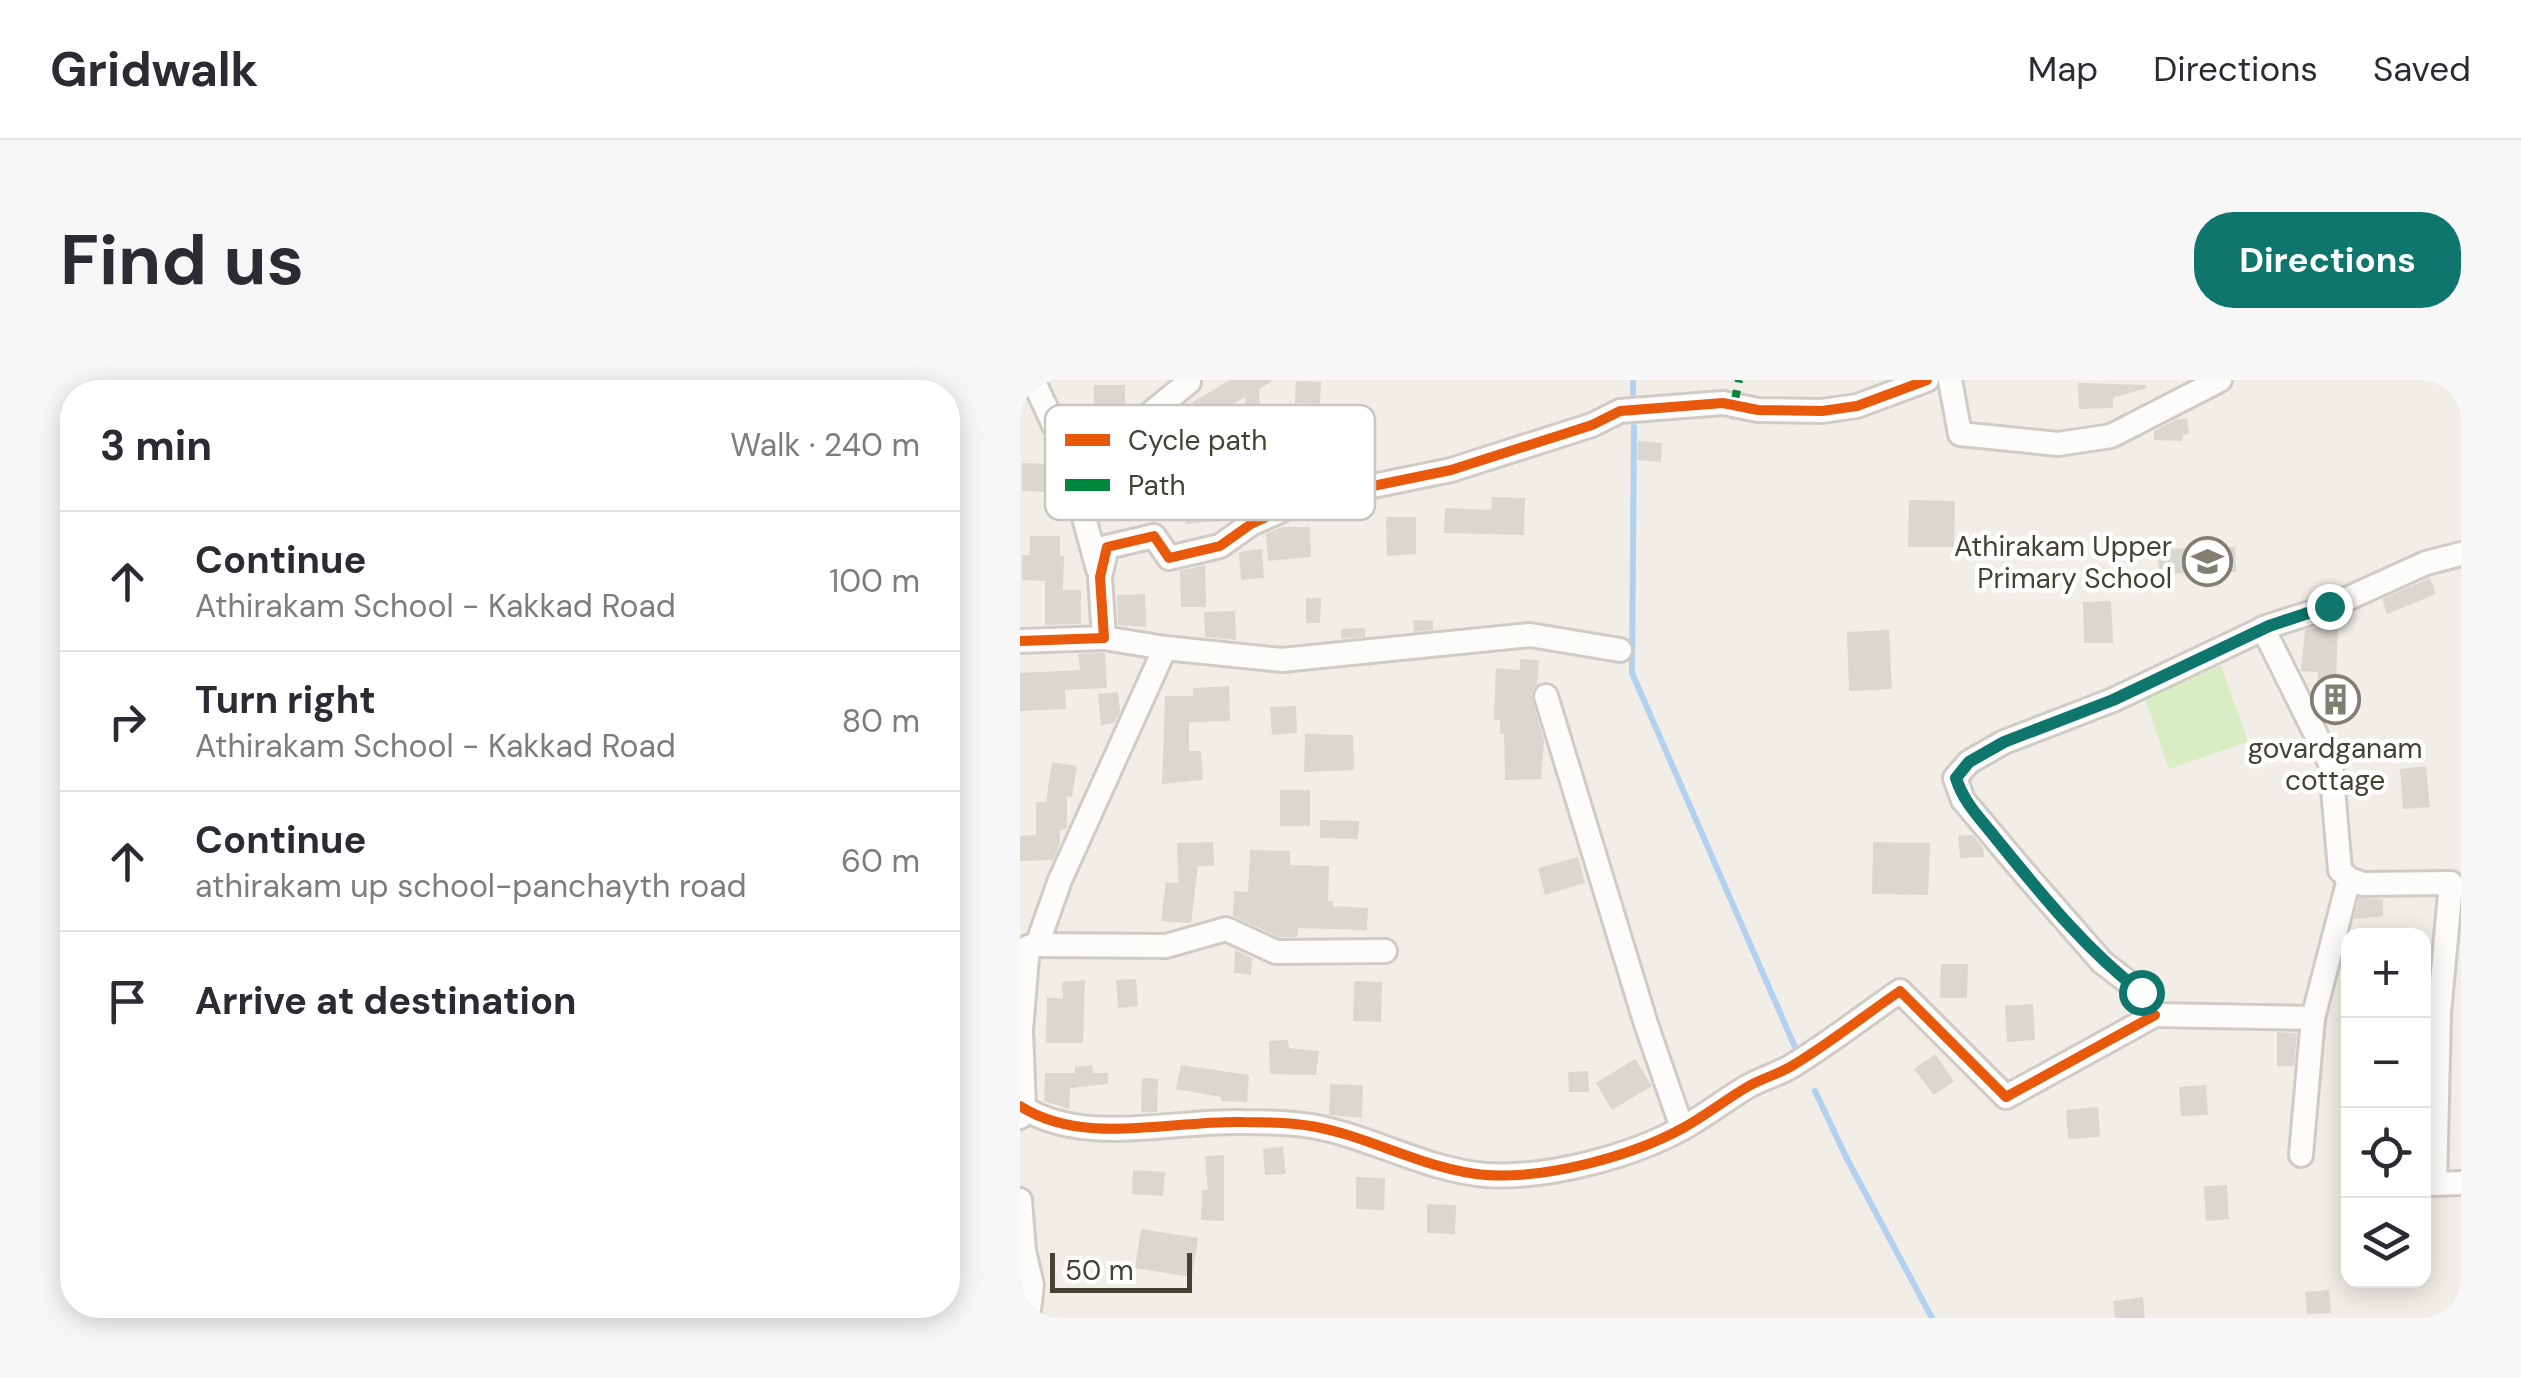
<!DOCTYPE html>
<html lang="en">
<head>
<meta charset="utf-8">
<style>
  :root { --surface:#fff; --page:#f7f7f7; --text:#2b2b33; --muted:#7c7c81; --line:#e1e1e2; --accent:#0f766e }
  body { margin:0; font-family:"DM Sans",sans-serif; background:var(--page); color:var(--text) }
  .controls { position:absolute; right:30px; bottom:30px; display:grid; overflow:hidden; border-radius:20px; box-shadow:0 5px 25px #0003 }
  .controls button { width:90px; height:90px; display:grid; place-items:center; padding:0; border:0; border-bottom:2px solid var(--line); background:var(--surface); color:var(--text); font:50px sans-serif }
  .scale { position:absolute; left:30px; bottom:25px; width:142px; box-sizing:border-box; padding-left:10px; border:5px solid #454133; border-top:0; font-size:28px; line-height:35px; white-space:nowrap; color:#454133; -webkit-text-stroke:8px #fff; paint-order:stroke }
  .stop { position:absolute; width:30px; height:30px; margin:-22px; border:8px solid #0f766e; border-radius:50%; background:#fff }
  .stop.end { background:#0f766e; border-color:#fff; box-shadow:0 2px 10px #0008 }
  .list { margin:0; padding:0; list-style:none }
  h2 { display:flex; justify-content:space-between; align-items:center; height:130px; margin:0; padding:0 40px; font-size:42px }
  h2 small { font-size:32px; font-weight:400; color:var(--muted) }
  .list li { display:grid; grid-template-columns:65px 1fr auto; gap:30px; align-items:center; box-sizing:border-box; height:140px; padding:0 40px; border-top:2px solid var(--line) }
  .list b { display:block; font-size:38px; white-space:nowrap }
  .list p { margin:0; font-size:32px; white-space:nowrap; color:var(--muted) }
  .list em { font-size:32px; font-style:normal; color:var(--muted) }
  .icon { flex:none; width:55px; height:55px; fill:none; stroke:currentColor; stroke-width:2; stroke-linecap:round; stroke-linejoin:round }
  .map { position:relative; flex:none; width:1441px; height:938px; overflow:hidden; border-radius:40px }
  header { display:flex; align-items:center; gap:60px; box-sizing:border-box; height:140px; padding:0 50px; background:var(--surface); border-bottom:2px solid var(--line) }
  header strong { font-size:48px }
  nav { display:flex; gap:55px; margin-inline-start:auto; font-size:35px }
  .intro { display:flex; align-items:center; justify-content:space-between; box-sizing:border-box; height:240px; padding:0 60px }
  h1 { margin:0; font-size:70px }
  .button { padding:25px 45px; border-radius:40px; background:var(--accent); color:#fff; font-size:35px; font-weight:700 }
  main { display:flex; gap:60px; padding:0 60px }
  aside { flex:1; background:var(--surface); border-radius:40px; box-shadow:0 5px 25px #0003 }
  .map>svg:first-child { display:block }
</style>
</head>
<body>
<header>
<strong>Gridwalk</strong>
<nav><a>Map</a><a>Directions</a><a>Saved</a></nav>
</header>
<div class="intro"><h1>Find us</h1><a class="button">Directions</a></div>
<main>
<aside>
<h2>3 min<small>Walk · 240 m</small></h2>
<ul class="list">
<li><svg class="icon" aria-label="ahead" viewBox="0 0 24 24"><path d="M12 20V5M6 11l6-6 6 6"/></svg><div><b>Continue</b><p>Athirakam School - Kakkad Road</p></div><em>100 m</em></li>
<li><svg class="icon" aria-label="right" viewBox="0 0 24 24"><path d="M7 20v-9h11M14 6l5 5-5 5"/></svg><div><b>Turn right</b><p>Athirakam School - Kakkad Road</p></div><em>80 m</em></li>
<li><svg class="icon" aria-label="ahead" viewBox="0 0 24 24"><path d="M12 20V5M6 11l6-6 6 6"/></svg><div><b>Continue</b><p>athirakam up school-panchayth road</p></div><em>60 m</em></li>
<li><svg class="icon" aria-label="arrive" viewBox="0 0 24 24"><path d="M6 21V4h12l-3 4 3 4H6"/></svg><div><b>Arrive at destination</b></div></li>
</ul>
</aside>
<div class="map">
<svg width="1441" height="938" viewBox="0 0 1441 938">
  <rect width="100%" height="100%" fill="#f0eee6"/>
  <polygon fill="#d8edc3" points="1201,286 1228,362 1149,389 1123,313"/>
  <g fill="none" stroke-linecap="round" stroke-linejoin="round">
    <g stroke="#b3d0f1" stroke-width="6">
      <polyline points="613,0 613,13"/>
      <polyline points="614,47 612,293 778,674"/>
      <polyline points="795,711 826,777 912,938"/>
    </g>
  </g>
  <g fill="#d9d7cf">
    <polygon points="210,0 254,0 239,9 241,49 224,48 225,17 194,36 201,80 154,88 153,100 129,98 131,72 171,75 167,48 184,45 171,23"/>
    <polygon points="276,1 301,2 300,24 275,23"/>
    <polygon points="1058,3 1126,5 1126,8 1093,18 1093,28 1059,29"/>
    <polygon points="74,5 105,5 105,27 74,28"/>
    <polygon points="1157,39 1167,39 1169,54 1163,55 1162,61 1134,60 1134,51"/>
    <polygon points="618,61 642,63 641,82 617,80"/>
    <polygon points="2,83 31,84 30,112 2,111"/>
    <polygon points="472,117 505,118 504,155 424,153 425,128 471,130"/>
    <polygon points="889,120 935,121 934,167 888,167"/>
    <polygon points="194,123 196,141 166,144 164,126"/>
    <polygon points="366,137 396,137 396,174 367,176"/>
    <polygon points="261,147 290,147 291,177 248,181 246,154"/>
    <polygon points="10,156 40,156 40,176 44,176 43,210 61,210 61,244 25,245 25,201 2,200 2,175 10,175"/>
    <polygon points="1215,167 1216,192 1140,194 1136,169"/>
    <polygon points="242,169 244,198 221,200 219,172"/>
    <polygon points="185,185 186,227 161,227 160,191"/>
    <polygon points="1410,198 1416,214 1367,234 1362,219"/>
    <polygon points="125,214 126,247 98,245 97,215"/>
    <polygon points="286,218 301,218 300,243 286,243"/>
    <polygon points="1091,221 1093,263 1064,263 1063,222"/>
    <polygon points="215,231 216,260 185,257 184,232"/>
    <polygon points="393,240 413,241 413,250 394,252"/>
    <polygon points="1305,244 1318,245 1316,300 1330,300 1332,340 1307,342 1298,326 1298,292 1281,291 1285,250"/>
    <polygon points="345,248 345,257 321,259 321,249"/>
    <polygon points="869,250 872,309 829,311 827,252"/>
    <polygon points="85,273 87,308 45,310 46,329 0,331 0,293 60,290 58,274"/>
    <polygon points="500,279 519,280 517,304 511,314 524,361 521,399 485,400 484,354 480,354 480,340 474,340 476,288 500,290"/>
    <polygon points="209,306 210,341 169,342 169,371 181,371 183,400 142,404 145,316 173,316 173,308"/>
    <polygon points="98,312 100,332 94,343 81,345 78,314"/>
    <polygon points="276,326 277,353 252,355 250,327"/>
    <polygon points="285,354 333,355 334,390 284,392"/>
    <polygon points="32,382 57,386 52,417 47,416 47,448 40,451 40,463 33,480 0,481 0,456 16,455 16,422 26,422"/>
    <polygon points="1406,386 1410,427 1383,429 1380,389"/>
    <rect x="260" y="410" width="30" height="36"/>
    <polygon points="300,440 339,441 338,459 300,458"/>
    <polygon points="953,455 963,468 964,477 940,478 938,456"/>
    <polygon points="193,462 194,486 178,486 171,543 141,541 146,502 158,503 157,463"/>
    <polygon points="853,462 910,463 908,515 852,514"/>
    <polygon points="230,470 270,471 270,485 309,486 308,521 313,521 313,526 348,528 347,550 278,548 277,557 259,557 213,536 214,511 228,512"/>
    <polygon points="558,477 565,503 525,515 518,488"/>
    <polygon points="1339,518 1363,519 1363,536 1334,539"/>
    <polygon points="215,570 232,578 231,595 214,593"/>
    <polygon points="921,584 948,584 947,618 920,618"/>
    <polygon points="116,599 118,626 98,628 96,600"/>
    <polygon points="65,600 63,663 26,663 27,617 43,619 42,602"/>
    <polygon points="334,601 362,602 361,642 333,641"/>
    <polygon points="1013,624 1015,660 987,662 985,626"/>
    <polygon points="1257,652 1277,653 1274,686 1257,686"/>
    <polygon points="268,660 269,668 299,671 296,695 250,694 249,661"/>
    <polygon points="915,674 934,701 914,715 894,689"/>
    <polygon points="615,679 632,706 592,730 576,703"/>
    <polygon points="72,685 73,693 88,693 88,704 50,708 49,729 24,721 25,693 55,693 55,687"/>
    <polygon points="161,685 229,695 227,722 201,721 201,717 156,709"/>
    <polygon points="568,691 569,712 549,712 548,692"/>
    <polygon points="122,698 138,699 137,732 121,732"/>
    <polygon points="310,704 343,705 342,738 309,735"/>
    <polygon points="1186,705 1188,735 1161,736 1159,707"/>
    <polygon points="1078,727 1080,757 1048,759 1046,730"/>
    <polygon points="263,767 266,794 245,795 243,769"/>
    <polygon points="204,775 204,841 181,840 182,810 188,810 185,776"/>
    <polygon points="113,790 145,792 143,816 112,814"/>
    <polygon points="336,797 365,798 364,830 336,829"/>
    <polygon points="1207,805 1209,839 1186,841 1184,806"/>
    <polygon points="407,824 436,825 435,854 407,853"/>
    <polygon points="121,849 178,858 172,897 115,888"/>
    <polygon points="1309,910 1311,933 1287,934 1285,912"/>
    <polygon points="1123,917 1125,938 1095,938 1093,921"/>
  </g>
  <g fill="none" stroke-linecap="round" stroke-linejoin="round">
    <defs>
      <g id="minor">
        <polyline points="13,0 34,45 40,50 78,189"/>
        <polyline points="930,0 940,54 1038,64 1091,56 1200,0"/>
        <polyline points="34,45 121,41 169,2"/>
        <polyline points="1243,248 1311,385 1320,490 1329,499 1343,504 1431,503 1419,634 1415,804 1441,803"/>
        <polyline points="84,258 145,268 262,280 510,255 600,270"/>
        <polyline points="0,261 84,258 80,197 87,167 134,156 149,178 200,166 231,144 271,126 304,116 431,90 572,45 600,31 703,23 738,30 802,31 837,26 907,0"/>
        <polyline points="526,316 626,644 662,748"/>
        <polyline points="17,565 146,566 206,549 256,572 365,571"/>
        <polyline points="1135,635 1121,612 1082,582 1001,489 943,420 935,398 949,382 984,362 1093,320 1249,246 1309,227 1406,183 1441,174"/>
        <polyline points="1135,635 1293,638 1281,775"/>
        <polyline points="1293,638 1329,499"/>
        <path d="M0,726C64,767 151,740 223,742C245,742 269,742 291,746C350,756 405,790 466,795C526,799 610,777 663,748C685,736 705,720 727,707C742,698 760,694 775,684C811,662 845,635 880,611L986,717L1135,635"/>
        <polyline points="0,737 4,727 1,650 8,567 17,565 40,500 145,268"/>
        <polyline points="0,820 4,871 12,905 8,938"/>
      </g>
    </defs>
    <use href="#minor" stroke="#ceccc4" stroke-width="28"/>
    <use href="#minor" stroke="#fdfcfb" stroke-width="22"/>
    <polyline stroke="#00873e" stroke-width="8" stroke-dasharray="15 8" stroke-linecap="butt" points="714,25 719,0"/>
    <defs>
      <g id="cycleway">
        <polyline points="0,261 84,258 80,197 87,167 134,156 149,178 200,166 231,144 271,126 304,116 431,90 572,45 600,31 703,23 738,30 802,31 837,26 907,0"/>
        <path d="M0,726C64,767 151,740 223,742C245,742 269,742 291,746C350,756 405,790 466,795C526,799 610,777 663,748C685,736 705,720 727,707C742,698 760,694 775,684C811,662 845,635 880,611L986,717L1135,635"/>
      </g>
    </defs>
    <use href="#cycleway" stroke="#fff" stroke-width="16"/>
    <use href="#cycleway" stroke="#e8590c" stroke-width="10"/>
  </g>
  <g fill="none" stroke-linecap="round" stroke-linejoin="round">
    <path stroke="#0f766e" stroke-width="12" d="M1121,612C1066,570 1022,515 978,461C962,440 944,424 936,398L949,382L984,362L1093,320L1249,246L1309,226"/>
  </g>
  <defs>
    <symbol id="school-ring" viewBox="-11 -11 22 22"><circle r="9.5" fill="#fff" stroke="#817e72" stroke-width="1.5"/><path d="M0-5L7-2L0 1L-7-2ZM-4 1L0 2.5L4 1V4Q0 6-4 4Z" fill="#817e72"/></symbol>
    <symbol id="building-ring" viewBox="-11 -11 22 22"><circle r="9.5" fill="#fff" stroke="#817e72" stroke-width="1.5"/><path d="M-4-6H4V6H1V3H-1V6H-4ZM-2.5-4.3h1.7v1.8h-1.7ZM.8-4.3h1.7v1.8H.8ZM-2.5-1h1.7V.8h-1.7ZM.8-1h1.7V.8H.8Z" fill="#817e72"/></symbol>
  </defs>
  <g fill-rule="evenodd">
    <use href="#school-ring" x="1160" y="154" width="55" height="55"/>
    <use href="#building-ring" x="1288" y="292" width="55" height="55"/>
  </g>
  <g text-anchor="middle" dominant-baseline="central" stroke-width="9" stroke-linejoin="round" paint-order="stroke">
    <g font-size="28" fill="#454133" stroke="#fff" text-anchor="end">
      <text x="1152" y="166">Athirakam Upper<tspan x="1152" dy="32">Primary School</tspan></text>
      <text x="1315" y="368" text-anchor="middle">govardganam<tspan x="1315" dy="32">cottage</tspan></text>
    </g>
  </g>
  <rect x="25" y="25" width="330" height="115" rx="15" fill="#fff" stroke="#c7c6c2" stroke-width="2.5"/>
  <rect x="45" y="54" width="45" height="12" fill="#e8590c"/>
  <rect x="45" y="99" width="45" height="12" fill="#00873e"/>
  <g font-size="28" fill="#454133">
    <text x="108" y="70">Cycle path</text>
    <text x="108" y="115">Path</text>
  </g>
</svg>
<div class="controls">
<button>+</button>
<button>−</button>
<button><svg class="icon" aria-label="locate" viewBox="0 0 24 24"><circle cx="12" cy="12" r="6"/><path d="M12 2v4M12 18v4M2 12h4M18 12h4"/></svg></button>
<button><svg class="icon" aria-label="layers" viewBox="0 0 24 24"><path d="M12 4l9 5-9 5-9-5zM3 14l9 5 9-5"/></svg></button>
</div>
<div class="scale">50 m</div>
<div class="stop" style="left:1121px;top:612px"></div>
<div class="stop end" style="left:1309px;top:226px"></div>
</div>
</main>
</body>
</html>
